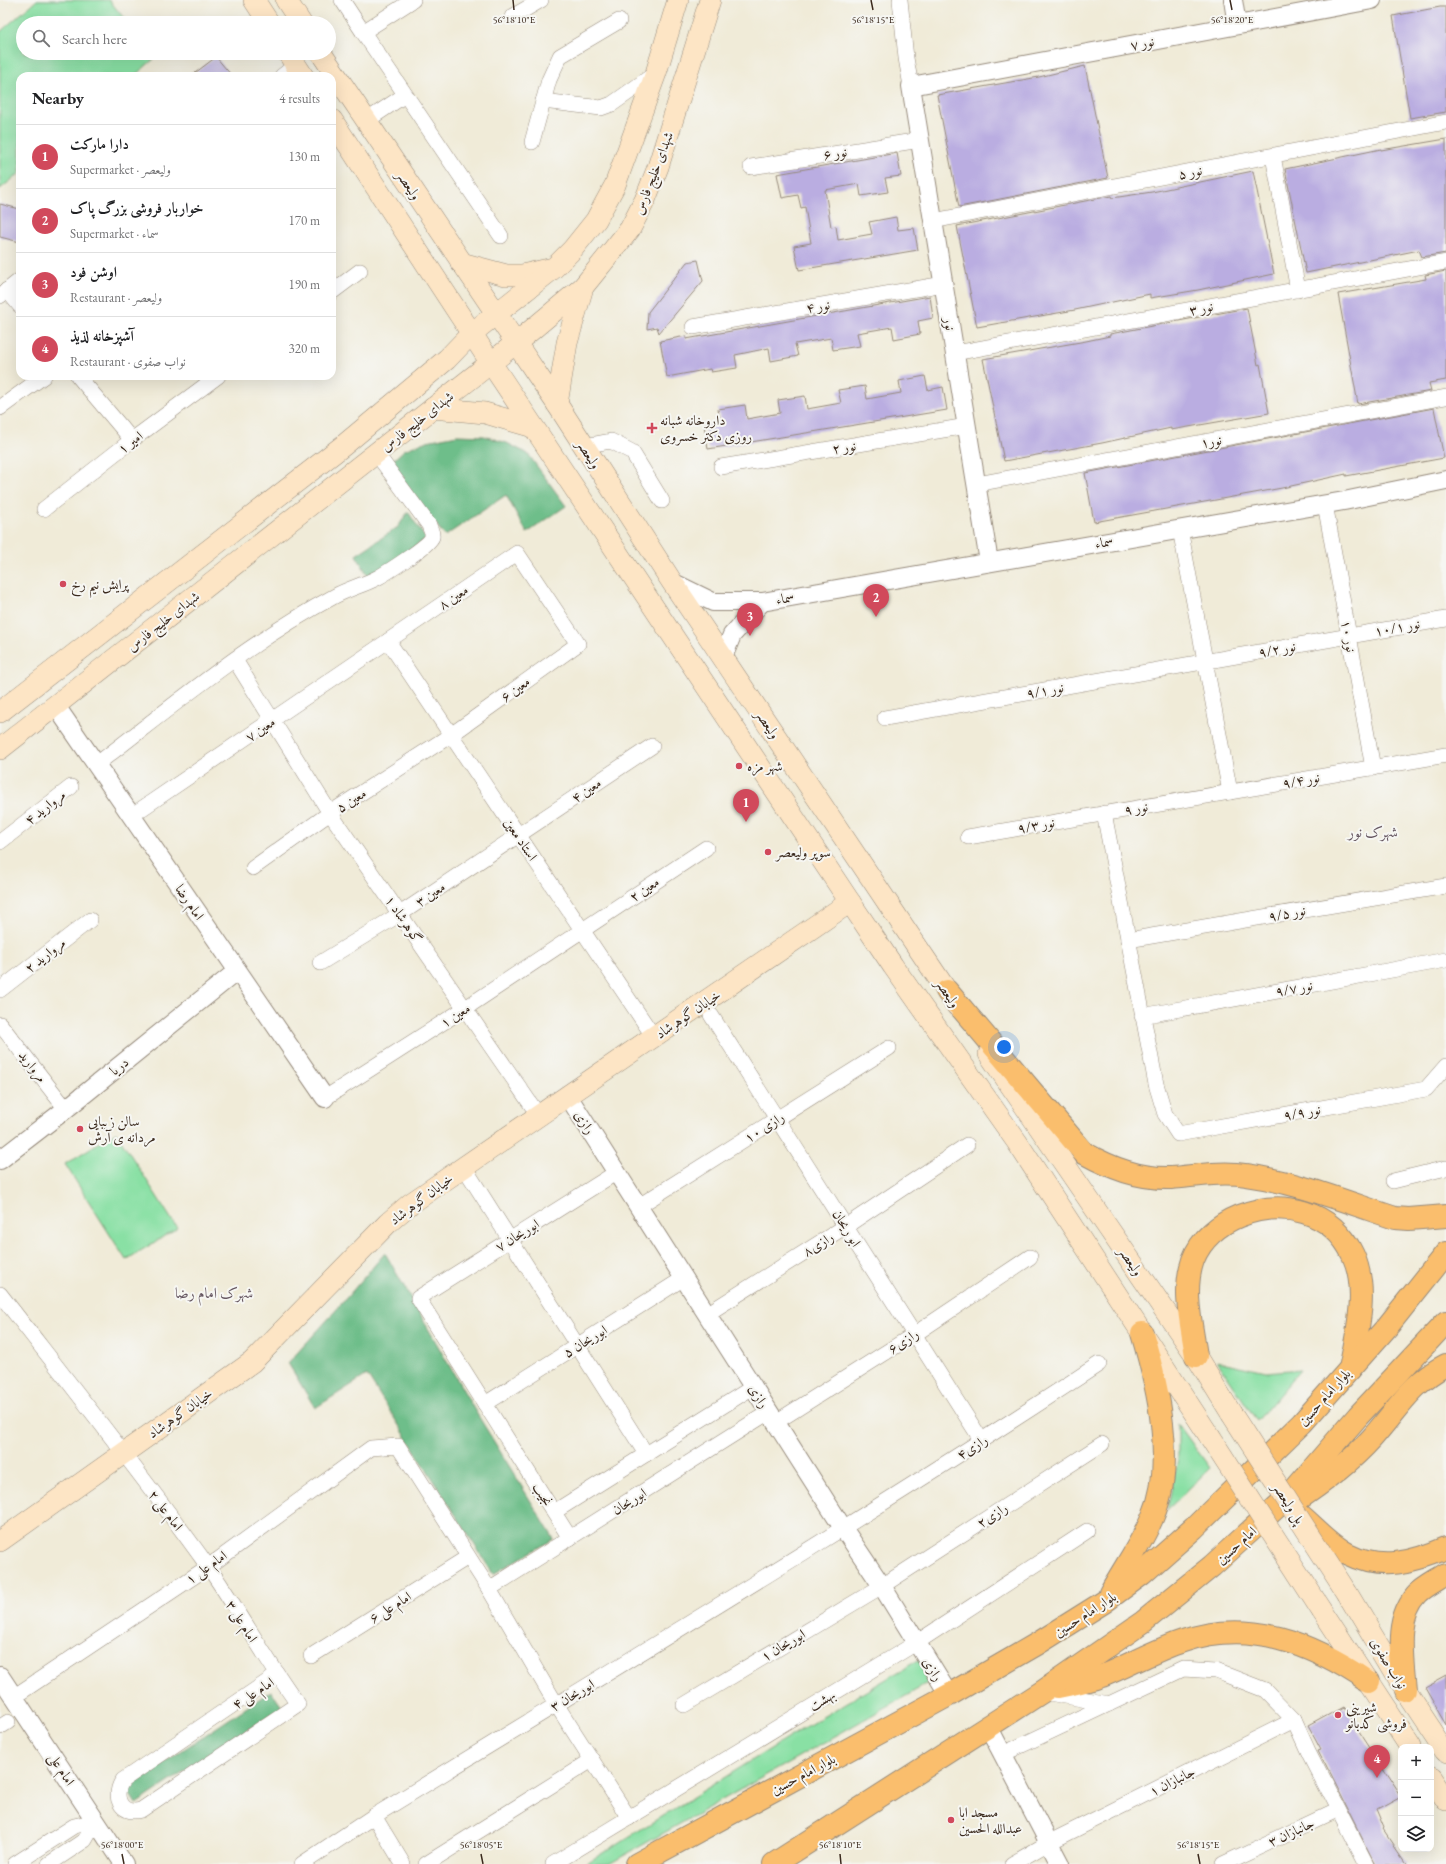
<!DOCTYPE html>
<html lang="en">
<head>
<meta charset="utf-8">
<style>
  :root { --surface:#fff; --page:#f2f2f2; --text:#202124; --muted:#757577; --line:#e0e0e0; --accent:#d1495b }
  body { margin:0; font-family:"EB Garamond",Amiri,serif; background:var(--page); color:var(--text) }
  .controls { position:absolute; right:12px; bottom:12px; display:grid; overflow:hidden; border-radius:8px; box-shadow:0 4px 16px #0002 }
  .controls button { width:36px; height:36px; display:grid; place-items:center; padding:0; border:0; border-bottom:1px solid var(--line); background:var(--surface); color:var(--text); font:20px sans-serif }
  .you { position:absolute; left:1004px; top:1047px; width:14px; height:14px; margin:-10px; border:3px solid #fff; border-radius:50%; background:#1a73e8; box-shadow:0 0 0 6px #1a73e833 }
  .badge { display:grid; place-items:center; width:26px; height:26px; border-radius:50%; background:var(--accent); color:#fff; font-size:13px; font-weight:700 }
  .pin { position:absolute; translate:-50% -33px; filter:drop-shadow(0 1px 2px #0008) }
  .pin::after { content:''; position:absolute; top:21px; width:14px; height:12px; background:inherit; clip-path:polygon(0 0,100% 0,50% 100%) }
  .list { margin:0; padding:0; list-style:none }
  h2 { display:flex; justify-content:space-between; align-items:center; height:52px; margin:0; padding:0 16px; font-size:17px }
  h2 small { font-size:13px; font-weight:400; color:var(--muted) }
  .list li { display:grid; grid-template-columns:26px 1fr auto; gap:12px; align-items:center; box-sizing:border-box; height:64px; padding:0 16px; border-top:1px solid var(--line) }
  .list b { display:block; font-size:15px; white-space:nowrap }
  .list p { margin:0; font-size:13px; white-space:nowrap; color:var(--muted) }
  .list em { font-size:13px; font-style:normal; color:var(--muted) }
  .icon { flex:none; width:22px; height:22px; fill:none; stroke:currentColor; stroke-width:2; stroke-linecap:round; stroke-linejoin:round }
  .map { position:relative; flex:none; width:1446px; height:1864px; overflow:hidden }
  .search { position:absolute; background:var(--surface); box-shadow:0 4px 16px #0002; left:16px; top:16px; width:320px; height:44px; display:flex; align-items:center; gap:10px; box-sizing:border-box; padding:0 14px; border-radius:22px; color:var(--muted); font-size:15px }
  .panel { position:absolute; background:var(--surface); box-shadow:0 4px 16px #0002; left:16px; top:72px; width:320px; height:308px; border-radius:12px }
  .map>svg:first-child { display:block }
</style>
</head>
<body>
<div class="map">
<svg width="1446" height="1864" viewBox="0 0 1446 1864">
  <rect width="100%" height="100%" fill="#f6f6f2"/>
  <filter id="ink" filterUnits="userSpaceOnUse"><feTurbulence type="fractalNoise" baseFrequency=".025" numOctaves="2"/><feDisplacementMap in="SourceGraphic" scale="8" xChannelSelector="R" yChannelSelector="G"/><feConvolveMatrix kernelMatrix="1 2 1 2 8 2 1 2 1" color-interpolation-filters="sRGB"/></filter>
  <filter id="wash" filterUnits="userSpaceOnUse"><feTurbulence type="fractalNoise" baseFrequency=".012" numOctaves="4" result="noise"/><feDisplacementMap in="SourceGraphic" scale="16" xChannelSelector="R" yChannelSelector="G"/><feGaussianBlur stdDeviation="0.9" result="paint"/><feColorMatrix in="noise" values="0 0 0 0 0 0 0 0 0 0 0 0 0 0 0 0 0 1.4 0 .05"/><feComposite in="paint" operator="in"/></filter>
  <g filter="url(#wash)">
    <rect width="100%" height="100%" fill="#f0ebd8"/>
    <g fill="#89e0a4" stroke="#628561">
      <polygon points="37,0 109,0 128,23 23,23 23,53 151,53 155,58 134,76 20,76 20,173 0,189 0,32"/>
      <polygon points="116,1132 177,1228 126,1260 65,1164"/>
      <polygon points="1217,1361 1266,1372 1301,1369 1257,1421"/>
      <polygon points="1178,1424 1210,1468 1167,1510 1178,1459"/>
      <polygon points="920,1659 930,1673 927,1684 609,1864 585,1864 809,1725"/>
    </g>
    <g fill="#6ebe8a" stroke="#547454">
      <polygon points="457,435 484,436 507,443 528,454 566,506 527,533 506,495 445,536 389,464 404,450 427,441"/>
      <polygon points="408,512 426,539 370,579 356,555 398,527"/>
      <polygon points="385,1253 474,1409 554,1539 493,1574 367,1375 315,1408 288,1363 330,1317"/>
      <polygon points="271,1691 282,1707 136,1804 126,1788"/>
    </g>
    <g id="blocks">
      <g fill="#baade1">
        <polygon points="1440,7 1446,7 1446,112 1410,118 1393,16"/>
        <polygon points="216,57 232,76 191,76"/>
        <polygon points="1085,66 1108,178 959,207 937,95 1039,77"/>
        <polygon points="1446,139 1446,253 1422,257 1419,250 1306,273 1285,169 1381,149 1381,150"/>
        <polygon points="897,153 901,176 885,178 888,192 861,196 859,184 825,190 831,227 836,226 838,240 872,234 869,222 896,217 898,230 914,228 918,250 799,270 794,246 811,243 805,207 801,208 798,195 782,198 777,174"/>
        <polygon points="1253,171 1274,274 1198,290 1150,298 1150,294 1075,310 977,327 957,226 1111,196 1112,198 1152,192"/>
        <polygon points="0,204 20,209 20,242 0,237"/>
        <polygon points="698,260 703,281 659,333 657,327 647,329 648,312 687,262"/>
        <polygon points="1446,271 1446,380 1429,383 1431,391 1358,404 1338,294 1426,279 1425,275"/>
        <polygon points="930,296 933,318 918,321 920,334 894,339 892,327 857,333 860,346 833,350 831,338 795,344 798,356 771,361 769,348 735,355 737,368 711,372 710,369 667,377 660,341 686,336 686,339"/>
        <polygon points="1247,308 1258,365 1260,364 1269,413 1171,430 1171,428 1102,443 1004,461 983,359 1086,341 1110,336 1110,334"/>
        <polygon points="925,376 928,390 943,387 947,410 708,449 704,425 720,422 718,409 745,405 747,419 780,413 778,400 805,396 807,409 841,403 838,390 865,386 867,399 901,393 899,381"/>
        <polygon points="1434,408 1444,458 1346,476 1346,474 1282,488 1094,522 1085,473"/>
        <polygon points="1446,1675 1446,1725 1424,1687"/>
        <polygon points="1343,1706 1358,1725 1355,1727 1401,1797 1377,1810 1385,1829 1384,1830 1407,1864 1375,1864 1318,1750 1321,1749 1308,1725"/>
      </g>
    </g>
  </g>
  <g filter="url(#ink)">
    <use href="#blocks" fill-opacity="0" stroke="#968a7b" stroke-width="1"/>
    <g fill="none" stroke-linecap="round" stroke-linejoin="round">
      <defs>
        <g id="minor">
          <polyline points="342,0 363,32 413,0"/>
          <polyline points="900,0 906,58 911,86"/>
          <polyline points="512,17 541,0"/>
          <polyline points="363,32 501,236"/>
          <polyline points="282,76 296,65"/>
          <polyline points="543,101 601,108 612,104 656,73"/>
          <polyline points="366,121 405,95"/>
          <polyline points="532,142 549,80 560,56 619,21"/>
          <polyline points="1273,156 1298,290"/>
          <polyline points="751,167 920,140"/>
          <polyline points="933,221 1446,122"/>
          <polyline points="7,290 20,306"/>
          <polyline points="332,292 360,271"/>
          <polyline points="0,296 20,280"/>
          <polyline points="693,327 944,284"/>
          <polyline points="955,353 1446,262"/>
          <polyline points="78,376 132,440"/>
          <polyline points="0,408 44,376"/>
          <polyline points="584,446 611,441 632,452 662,501"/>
          <polyline points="721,467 967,426"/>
          <polyline points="977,484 1446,397"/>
          <polyline points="1325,504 1373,768"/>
          <polyline points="44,509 132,440 218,376"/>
          <polyline points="1180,529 1230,792"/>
          <polyline points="388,641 654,1037"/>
          <polyline points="235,660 330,813 539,1116"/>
          <polyline points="885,718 1446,619"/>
          <path d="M97,764C174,705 249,642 335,596C348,589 363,585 377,578C386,573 429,546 432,537C433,533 430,529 429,525L376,453"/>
          <polyline points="1104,813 1156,1084 1165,1114 1178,1134 1426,1089 1446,1066"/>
          <polyline points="131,816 517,553 578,644 451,735 330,813 253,868"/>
          <polyline points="968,837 1446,755"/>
          <polyline points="0,842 71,787"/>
          <polyline points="1128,940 1446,886"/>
          <polyline points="320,963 400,914 652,746"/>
          <polyline points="0,990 90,920"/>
          <polyline points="711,1015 982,1441"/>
          <polyline points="1142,1016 1446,960"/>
          <polyline points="0,1024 66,1109"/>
          <polyline points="325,1098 464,1009 706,848"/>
          <polyline points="464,1167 646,1454"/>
          <polyline points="1393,1181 1446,1168"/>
          <polyline points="639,1206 889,1048"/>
          <path d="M0,1294C70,1384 141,1473 207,1565C239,1610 265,1659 298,1704L141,1810C120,1816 112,1795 123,1780L277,1675"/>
          <polyline points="707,1314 846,1226 967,1145"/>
          <polyline points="485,1404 684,1278"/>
          <polyline points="776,1422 915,1334 1030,1257"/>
          <polyline points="554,1512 753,1387"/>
          <polyline points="570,1538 418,1298 617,1172"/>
          <polyline points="489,1589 769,1412"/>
          <polyline points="311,1656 468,1557"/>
          <polyline points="1049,1693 1109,1704"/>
          <polyline points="15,1696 208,1567 371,1448 398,1446 489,1589 556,1704 629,1818"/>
          <polyline points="684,1705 882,1586 1102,1444"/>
          <polyline points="0,1727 8,1722"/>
          <polyline points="1003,1754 1183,1669 1216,1671 1265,1690 1294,1720 1309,1753 1366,1864"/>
          <polyline points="374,1816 403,1864"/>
          <polyline points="15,1864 74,1826 96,1821"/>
          <polyline points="49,1864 85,1840 96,1821"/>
          <path d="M302,1864L374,1816C617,1667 861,1521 1099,1364"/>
          <polyline points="426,1864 592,1760"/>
          <polyline points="553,1864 916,1643 1087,1531"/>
          <polyline points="1012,1864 1050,1842 1294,1720"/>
          <polyline points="1223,1864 1338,1810"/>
        </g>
        <g id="tertiary">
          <polyline points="1233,0 1237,25"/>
          <polyline points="989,562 911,86 1372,0"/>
          <polyline points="672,582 713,602 762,602 1344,501 1446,480"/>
          <polyline points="723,657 732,635 762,602"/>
          <polyline points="56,706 325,1098"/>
          <polyline points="568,1096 843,1528 882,1586 949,1695"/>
          <polyline points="0,1160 66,1109 237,971"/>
          <polyline points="0,1676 124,1864"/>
          <polyline points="988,1726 1060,1864"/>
        </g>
        <g id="secondary">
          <polyline points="254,0 269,23"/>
          <polyline points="286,0 301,23"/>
          <polyline points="288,53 303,76"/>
          <polyline points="321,53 557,404 672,582 957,1006"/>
          <polyline points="332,120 491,363 850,902 893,966 1017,1142 1210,1437"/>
          <polyline points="461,263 506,275 522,275 549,269"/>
          <polyline points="557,404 567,343 583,287"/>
          <polyline points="433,408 485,413 533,427"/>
          <polyline points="0,712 344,445 447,359 472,333 554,268 572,250 596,220 615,185 656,73 678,0"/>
          <polyline points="0,749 516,343 583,287 630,229 645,200 658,167 710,0"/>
          <polyline points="989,1054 1196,1356 1231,1413"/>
          <polyline points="0,1541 252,1362 388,1223 410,1204 850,902"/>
          <polyline points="1347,1593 1405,1690 1446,1752"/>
          <polyline points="1322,1611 1411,1747"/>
          <polyline points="1431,1778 1446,1801"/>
        </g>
        <g id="primary">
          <path d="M947,991L1084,1153C1111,1168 1139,1179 1171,1178C1196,1176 1221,1171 1246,1175C1297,1182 1346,1202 1395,1218L1409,1219L1446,1216"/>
          <path d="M1196,1356C1192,1326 1182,1291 1193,1260C1201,1239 1219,1224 1239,1216C1282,1199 1332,1210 1353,1255C1369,1290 1357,1333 1350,1369"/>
          <path d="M1291,1504C1320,1485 1349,1464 1372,1438C1397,1410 1412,1382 1446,1365"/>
          <path d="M1298,1513C1314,1526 1330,1545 1348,1554C1381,1571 1414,1562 1446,1548"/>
          <path d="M1110,1593C1124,1568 1142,1543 1153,1516C1176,1463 1158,1387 1142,1333"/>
          <path d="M1058,1687C1073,1684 1088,1681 1102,1676C1130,1665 1155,1650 1183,1641C1250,1618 1312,1643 1368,1681"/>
          <path d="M1405,1690C1403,1660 1394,1618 1418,1594C1425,1587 1437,1581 1446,1575"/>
          <polyline points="637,1864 949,1695 1037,1644 1104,1602 1142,1574 1194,1528 1302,1423 1387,1327 1446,1253"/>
          <polyline points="774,1864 1042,1692 1143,1622 1212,1566 1290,1495 1358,1416 1446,1322"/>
        </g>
      </defs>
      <use href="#minor" stroke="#968a7b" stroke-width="16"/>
      <use href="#tertiary" stroke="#968a7b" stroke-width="20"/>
      <use href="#secondary" stroke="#968a7b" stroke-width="22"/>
      <use href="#primary" stroke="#968a7b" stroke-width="24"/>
      <use href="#minor" stroke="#fff" stroke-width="15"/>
      <use href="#tertiary" stroke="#fff" stroke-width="18"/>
      <use href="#secondary" stroke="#fde5c5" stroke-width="21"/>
      <use href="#primary" stroke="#fabe6d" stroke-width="22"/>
      <defs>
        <g id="secondary-bridge">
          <polyline points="1231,1413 1347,1593"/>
          <polyline points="1210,1437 1322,1611"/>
        </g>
      </defs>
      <use href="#secondary-bridge" stroke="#968a7b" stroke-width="22" stroke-linecap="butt"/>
      <use href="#secondary-bridge" stroke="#fde5c5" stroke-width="21"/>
    </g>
  </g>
  <path fill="none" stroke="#3b2a1e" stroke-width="1.5" d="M513,0L514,10M871,0L873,10M1230,0L1232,10M122,1854L124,1864M481,1854L483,1864M840,1854L841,1864M1198,1854L1200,1864"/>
  <g fill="#d1495b" stroke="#f6f6f2" stroke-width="1.5">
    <path d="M650 422h4v4h4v4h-4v4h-4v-4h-4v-4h4z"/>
    <circle cx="63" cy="584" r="4"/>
    <circle cx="739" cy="766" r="4"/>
    <circle cx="768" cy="852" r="4"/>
    <circle cx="80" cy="1129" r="4"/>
    <circle cx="1338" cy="1715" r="4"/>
    <circle cx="951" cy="1820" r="4"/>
  </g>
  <g text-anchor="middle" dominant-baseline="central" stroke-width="4" stroke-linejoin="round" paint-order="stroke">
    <g font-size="14" fill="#3b2a1e" stroke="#f6f6f2">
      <text transform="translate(1142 43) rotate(-11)">نور ۷</text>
      <text transform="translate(835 153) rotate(-9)">نور ۶</text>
      <text transform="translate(1190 172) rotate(-11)">نور ۵</text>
      <text transform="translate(653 173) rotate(-69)">شهدای خلیج فارس</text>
      <text transform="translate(409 185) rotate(56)">ولیعصر</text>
      <text transform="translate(818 306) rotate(-10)">نور ۴</text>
      <text transform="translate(1201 308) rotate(-11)">نور ۳</text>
      <text transform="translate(950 324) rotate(81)">نور</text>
      <text transform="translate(417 421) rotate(-38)">شهدای خلیج فارس</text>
      <text transform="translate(1211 441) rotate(-10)">نور۱</text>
      <text transform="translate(130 442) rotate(-37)">امیر ۱</text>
      <text transform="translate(844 447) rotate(-9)">نور ۲</text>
      <text transform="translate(589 454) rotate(57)">ولیعصر</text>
      <text transform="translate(1104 542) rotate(-10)">سماء</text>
      <text transform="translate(453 597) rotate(-34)">معین ۸</text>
      <text transform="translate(785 598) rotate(-10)">سماء</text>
      <text transform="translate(163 621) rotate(-38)">شهدای خلیج فارس</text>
      <text transform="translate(1397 627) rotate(-10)">نور ۱۰/۱</text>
      <text transform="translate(1349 636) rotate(80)">نور ۱۰</text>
      <text transform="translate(1277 649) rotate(-10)">نور ۹/۲</text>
      <text transform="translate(515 689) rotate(-36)">معین ۶</text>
      <text transform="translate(1045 690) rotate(-10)">نور ۹/۱</text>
      <text transform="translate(768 724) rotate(56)">ولیعصر</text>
      <text transform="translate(260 729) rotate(-34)">معین ۷</text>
      <text transform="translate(1301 780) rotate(-10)">نور ۹/۴</text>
      <text transform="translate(586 790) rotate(-34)">معین ۴</text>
      <text transform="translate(351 800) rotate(-33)">معین ۵</text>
      <text transform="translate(45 807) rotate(-38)">مروارید ۴</text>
      <text transform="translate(1136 808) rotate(-10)">نور ۹</text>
      <text transform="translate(1036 825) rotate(-10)">نور ۹/۳</text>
      <text transform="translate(521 839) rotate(56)">استاد معین</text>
      <text transform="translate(644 889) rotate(-34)">معین ۲</text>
      <text transform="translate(430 894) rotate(-34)">معین ۳</text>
      <text transform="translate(190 902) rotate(56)">امام رضا</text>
      <text transform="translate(1287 913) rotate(-10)">نور ۹/۵</text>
      <text transform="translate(404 919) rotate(56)">گوهرشاد ۱</text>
      <text transform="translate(45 955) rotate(-38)">مروارید ۲</text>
      <text transform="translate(1294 988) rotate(-10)">نور ۹/۷</text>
      <text transform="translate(948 993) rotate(56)">ولیعصر</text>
      <text transform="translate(688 1014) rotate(-34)">خیابان گوهرشاد</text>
      <text transform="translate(455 1015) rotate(-33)">معین ۱</text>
      <text transform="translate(33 1066) rotate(52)">مروارید</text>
      <text transform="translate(119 1066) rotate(-39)">دریا</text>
      <text transform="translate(1302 1112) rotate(-10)">نور ۹/۹</text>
      <text transform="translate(585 1122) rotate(57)">رازی</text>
      <text transform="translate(764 1127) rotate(-32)">رازی ۱۰</text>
      <text transform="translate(421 1199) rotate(-37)">خیابان گوهرشاد</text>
      <text transform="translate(847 1228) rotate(58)">ابو ریحان</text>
      <text transform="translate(517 1235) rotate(-32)">ابوریحان ۷</text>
      <text transform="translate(818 1244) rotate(-32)">رازی۸</text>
      <text transform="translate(1131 1261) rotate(56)">ولیعصر</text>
      <text transform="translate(585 1341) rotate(-32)">ابوریحان ۵</text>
      <text transform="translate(903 1341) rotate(-33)">رازی۶</text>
      <text transform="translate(759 1396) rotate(58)">رازی</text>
      <text transform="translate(1324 1397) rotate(-48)">بلوار امام حسین</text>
      <text transform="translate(180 1413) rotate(-35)">خیابان گوهرشاد</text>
      <text transform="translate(972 1447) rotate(-33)">رازی۴</text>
      <text transform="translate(543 1494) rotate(58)">نجیب</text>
      <text transform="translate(629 1501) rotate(-32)">ابوریحان</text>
      <text transform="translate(1289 1503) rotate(57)">پل ولیعصر</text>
      <text transform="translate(166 1510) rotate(53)">امام علی ۲</text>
      <text transform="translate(992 1515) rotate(-33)">رازی۲</text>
      <text transform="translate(1236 1545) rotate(-42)">امام حسین</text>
      <text transform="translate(206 1567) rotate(-35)">امام علی ۱</text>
      <text transform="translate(390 1607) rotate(-32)">امام علی ۶</text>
      <text transform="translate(1085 1614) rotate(-33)">بلوار امام حسین</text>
      <text transform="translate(242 1621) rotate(58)">امام علی ۳</text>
      <text transform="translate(783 1645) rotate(-31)">ابوریحان ۱</text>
      <text transform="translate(1389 1663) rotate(59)">نواب صفوی</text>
      <text transform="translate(933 1669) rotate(58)">رازی</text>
      <text transform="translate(253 1693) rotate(-33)">امام علی ۴</text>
      <text transform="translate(572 1695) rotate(-31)">ابوریحان ۳</text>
      <text transform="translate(822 1700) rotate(-31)">بهشت</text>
      <text transform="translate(62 1769) rotate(57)">امام علی</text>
      <text transform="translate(803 1774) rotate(-28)">بلوار امام حسین</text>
      <text transform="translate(1172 1781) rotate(-27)">جانبازان ۱</text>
      <text transform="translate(1291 1832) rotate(-25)">جانبازان ۳</text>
    </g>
    <g font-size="14" fill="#3b2a1e" stroke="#f6f6f2" text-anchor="start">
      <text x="660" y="420">داروخانه شبانه<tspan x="660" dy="16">روزی دکتر خسروی</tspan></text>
      <text x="71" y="584">پرایش نیم رخ</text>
      <text x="747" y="766">شهر مزه</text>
      <text x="776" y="852">سوپر ولیعصر</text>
      <text x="88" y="1121">سالن زیبایی<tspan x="88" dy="16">مردانه ی آرش</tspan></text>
      <text x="1346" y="1707">شیرینی<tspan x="1346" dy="16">فروشی کدبانو</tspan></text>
      <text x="959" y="1812">مسجد ابا<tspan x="959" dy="16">عبدالله الحسین</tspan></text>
    </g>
    <g font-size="15" fill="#675862" stroke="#f6f6f2">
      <text x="1373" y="831">شهرک نور</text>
      <text x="214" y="1292">شهرک امام رضا</text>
    </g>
  </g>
  <g font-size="10" text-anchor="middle" fill="#3b2a1e" stroke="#f6f6f2" stroke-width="4" stroke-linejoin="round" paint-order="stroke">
    <text x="514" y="23">56°18'10"E</text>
    <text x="873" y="23">56°18'15"E</text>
    <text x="1232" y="23">56°18'20"E</text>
    <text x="122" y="1848">56°18'00"E</text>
    <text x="481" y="1848">56°18'05"E</text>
    <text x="840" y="1848">56°18'10"E</text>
    <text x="1198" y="1848">56°18'15"E</text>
  </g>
</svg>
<div class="controls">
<button>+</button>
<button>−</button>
<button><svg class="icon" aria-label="layers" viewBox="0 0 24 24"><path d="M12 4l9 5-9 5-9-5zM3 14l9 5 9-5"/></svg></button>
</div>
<div class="you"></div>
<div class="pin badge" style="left:746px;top:822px">1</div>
<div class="pin badge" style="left:876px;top:617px">2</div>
<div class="pin badge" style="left:750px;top:636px">3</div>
<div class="pin badge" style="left:1377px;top:1778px">4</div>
<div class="search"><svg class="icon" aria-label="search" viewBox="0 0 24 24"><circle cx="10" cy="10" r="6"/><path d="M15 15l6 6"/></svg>Search here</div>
<section class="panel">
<h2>Nearby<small>4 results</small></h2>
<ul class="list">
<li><span class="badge">1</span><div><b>دارا مارکت</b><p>Supermarket · ولیعصر</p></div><em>130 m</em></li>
<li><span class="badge">2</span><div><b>خواربار فروشی بزرگ پاک</b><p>Supermarket · سماء</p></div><em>170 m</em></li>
<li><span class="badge">3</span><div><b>اوشن فود</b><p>Restaurant · ولیعصر</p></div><em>190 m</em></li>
<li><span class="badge">4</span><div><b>آشپزخانه لذیذ</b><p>Restaurant · نواب صفوی</p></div><em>320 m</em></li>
</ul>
</section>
</div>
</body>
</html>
